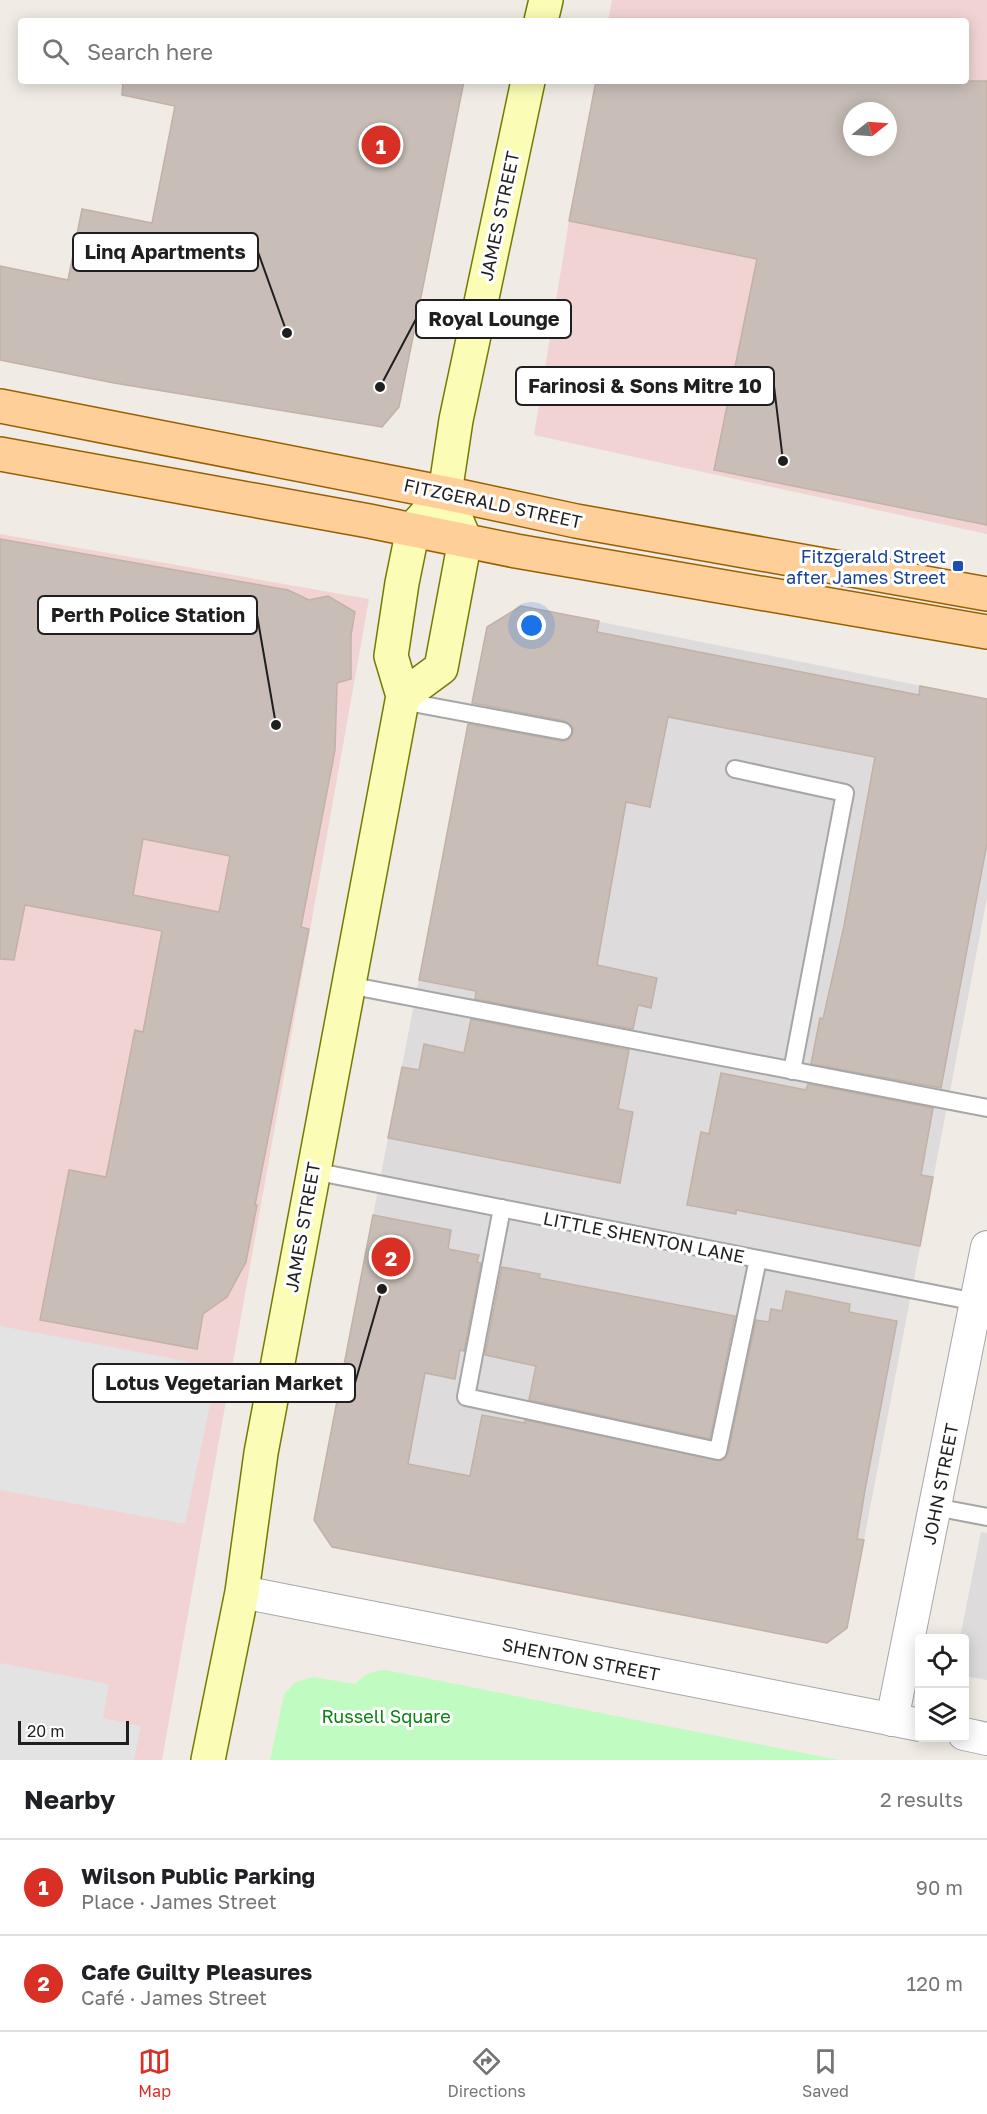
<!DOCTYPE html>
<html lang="en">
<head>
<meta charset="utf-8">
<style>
  :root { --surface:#fff; --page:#f2f2f2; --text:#202124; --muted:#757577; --line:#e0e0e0; --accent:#d93025 }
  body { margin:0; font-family:"Golos Text",sans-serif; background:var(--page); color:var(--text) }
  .controls { position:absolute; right:18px; bottom:18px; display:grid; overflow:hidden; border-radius:6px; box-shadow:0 3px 15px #0003 }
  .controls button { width:54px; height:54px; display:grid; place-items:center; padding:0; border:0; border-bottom:2px solid var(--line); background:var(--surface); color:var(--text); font:30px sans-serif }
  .compass { position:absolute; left:843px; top:102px; width:54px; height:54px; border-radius:50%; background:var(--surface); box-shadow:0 3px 15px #0003; rotate:73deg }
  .scale { position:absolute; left:18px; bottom:15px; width:111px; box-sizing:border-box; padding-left:6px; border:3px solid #1f1f1f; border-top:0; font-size:16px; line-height:21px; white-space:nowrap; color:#1f1f1f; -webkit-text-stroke:4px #fff; paint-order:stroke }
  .you { position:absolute; left:532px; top:626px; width:21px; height:21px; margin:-15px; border:4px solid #fff; border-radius:50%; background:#1a73e8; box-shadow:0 0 0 9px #1a73e833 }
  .badge { display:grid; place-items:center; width:39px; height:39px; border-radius:50%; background:var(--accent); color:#fff; font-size:20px; font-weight:700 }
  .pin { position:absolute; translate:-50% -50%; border:3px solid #fff; box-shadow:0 2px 6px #0006 }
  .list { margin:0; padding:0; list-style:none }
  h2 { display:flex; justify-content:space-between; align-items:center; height:78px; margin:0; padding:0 24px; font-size:26px }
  h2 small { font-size:20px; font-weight:400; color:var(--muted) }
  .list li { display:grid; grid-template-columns:39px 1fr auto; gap:18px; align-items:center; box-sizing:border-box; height:96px; padding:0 24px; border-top:2px solid var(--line) }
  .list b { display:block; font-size:22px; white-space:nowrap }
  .list p { margin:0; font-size:20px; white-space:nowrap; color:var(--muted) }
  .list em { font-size:20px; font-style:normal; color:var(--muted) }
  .icon { flex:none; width:33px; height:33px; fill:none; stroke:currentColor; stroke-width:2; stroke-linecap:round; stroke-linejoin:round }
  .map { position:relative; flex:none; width:987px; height:1760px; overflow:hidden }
  .search { position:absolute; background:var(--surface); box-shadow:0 3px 15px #0003; left:18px; right:18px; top:18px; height:66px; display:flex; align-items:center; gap:15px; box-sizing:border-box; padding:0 21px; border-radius:6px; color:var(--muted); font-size:22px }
  .sheet { height:270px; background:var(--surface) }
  nav { display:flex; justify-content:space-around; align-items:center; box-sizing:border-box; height:84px; border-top:2px solid var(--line); background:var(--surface); font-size:16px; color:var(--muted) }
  nav a { display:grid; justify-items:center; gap:3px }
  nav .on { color:var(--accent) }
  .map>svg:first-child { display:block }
</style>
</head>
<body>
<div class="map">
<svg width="987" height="1760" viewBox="0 0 987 1760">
  <rect width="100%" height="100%" fill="#f0ebe4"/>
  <g fill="#dddbdb">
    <polygon points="521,606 987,699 987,898 847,1628 827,1643 332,1547 314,1520 487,627"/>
    <polygon points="981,1532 987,1533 987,1680 965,1676 964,1638 960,1638"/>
  </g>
  <g fill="#f1d3d3" fill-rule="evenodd">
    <path d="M612,0H987V534L534,435L569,221L596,81H966V21H608ZM852,111H888V147H852Z"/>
    <polygon points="0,534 369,599 162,1760 0,1760"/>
  </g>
  <path fill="#c0fcc2" d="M385,1670L839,1760H270L284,1695L294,1683L313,1677L355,1684C365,1674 372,1671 385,1670Z"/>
  <g fill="#e3e3e3">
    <polygon points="0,1326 218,1367 185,1524 0,1490"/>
    <polygon points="0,1663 109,1684 103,1718 141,1726 134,1760 0,1760"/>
  </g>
  <g fill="#c8beb7" stroke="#c2b1a6" stroke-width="1.5" fill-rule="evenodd">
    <polygon points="123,81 464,81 399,407 382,427 114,383 0,360 0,266 68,280 82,209 152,223 175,106 122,95"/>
    <path d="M596,81H987V525L714,470L757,259L569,221ZM852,111H888V147H852Z"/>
    <path d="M0,539L288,590L309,600L328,596L355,612L351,635V679L337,683L335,750L301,927L309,929L255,1205H257L246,1262L227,1297L203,1314L197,1349L40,1320L69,1170L106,1177L135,1030L143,1032L162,931L25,905L14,960L0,959ZM143,839L230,856L219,912L133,895Z"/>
    <polygon points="521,606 599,621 597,632 919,695 920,686 987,699 987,843 941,1088 811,1064 820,1018 823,1019 844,926 875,757 668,717 650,807 626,802 597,965 657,978 651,1008 638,1005 633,1029 475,999 476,991 419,980 468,724 561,741 567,741 573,733 573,727 565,721 472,703 487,627"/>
    <polygon points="471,1019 629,1050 618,1109 633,1112 620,1183 388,1138 402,1067 419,1070 424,1044 464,1053"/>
    <polygon points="721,1073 806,1090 808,1084 933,1108 921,1175 933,1177 920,1246 736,1210 736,1214 687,1205 701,1132 709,1134"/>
    <polygon points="373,1215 451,1230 448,1249 479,1255 477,1262 481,1263 464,1351 460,1350 455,1379 425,1373 408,1464 470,1476 482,1415 525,1423 525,1420 721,1461 725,1458 728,1453 756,1320 769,1322 771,1309 782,1311 786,1291 850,1304 849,1312 897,1321 865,1490 857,1539 864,1540 847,1628 827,1643 332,1547 314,1520"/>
    <polygon points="502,1267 540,1274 539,1278 735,1316 710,1439 529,1400 536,1366 485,1355"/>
  </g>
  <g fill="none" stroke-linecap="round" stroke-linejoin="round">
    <defs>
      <g id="lane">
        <polyline points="402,701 563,731"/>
        <polyline points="735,769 845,793 792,1071"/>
        <polyline points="348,985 987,1108"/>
        <polyline points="313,1171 976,1302"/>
        <polyline points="502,1208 466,1397 718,1451 758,1259"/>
        <polyline points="935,1507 987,1517"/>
      </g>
      <g id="street">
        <polyline points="242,1592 920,1725"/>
        <polyline points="892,1720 987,1247"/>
        <polyline points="964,1734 987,1739"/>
      </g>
      <g id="secondary">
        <polyline points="541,21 546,0"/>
        <polyline points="403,696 441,668 465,540 445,493"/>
        <polyline points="208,1760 242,1592 261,1453 402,701 403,696 391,656 402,583 413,529 445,493 456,420 528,81"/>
      </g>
      <g id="primary">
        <polyline points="0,406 445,493 576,521 987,594"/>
        <polyline points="0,454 369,521 516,551 987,632"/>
      </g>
    </defs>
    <use href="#lane" stroke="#a6a6a6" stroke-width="20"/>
    <use href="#street" stroke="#a6a6a6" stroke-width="34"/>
    <use href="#secondary" stroke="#737b00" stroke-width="36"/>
    <use href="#primary" stroke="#996000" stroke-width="36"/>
    <use href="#lane" stroke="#fff" stroke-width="16"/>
    <use href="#street" stroke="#fff" stroke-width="32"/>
    <use href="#secondary" stroke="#fbfcb6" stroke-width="33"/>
    <use href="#primary" stroke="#ffcf9a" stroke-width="33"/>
  </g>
  <rect fill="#1a4fb4" stroke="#fff" stroke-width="2" x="952" y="560" width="12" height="12" rx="3"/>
  <g text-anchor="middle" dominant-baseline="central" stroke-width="6" stroke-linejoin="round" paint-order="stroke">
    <g font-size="18" fill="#1f1f1f" stroke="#fff">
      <text transform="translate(499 216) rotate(-78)">JAMES STREET</text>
      <text transform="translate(493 503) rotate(12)">FITZGERALD STREET</text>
      <text transform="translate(302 1227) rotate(-80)">JAMES STREET</text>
      <text transform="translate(644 1237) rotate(11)">LITTLE SHENTON LANE</text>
      <text transform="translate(940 1484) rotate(-79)">JOHN STREET</text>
      <text transform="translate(581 1659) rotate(11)">SHENTON STREET</text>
    </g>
    <g font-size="18" fill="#164399" stroke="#fff" text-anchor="end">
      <text x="946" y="556">Fitzgerald Street<tspan x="946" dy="21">after James Street</tspan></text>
    </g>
    <g font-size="18" fill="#07820c" stroke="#fff">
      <text x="386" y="1716">Russell Square</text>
    </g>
  </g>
  <path fill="none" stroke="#1f1f1f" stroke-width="2" d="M287 333L258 252M380 387L416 319M783 461L774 386M276 725L257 615M382 1289L355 1383"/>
  <g fill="#1f1f1f" stroke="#fff" stroke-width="2">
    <circle cx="287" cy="333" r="6"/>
    <circle cx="380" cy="387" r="6"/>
    <circle cx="783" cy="461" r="6"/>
    <circle cx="276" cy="725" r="6"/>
    <circle cx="382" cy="1289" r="6"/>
  </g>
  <g fill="#fff" stroke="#1f1f1f" stroke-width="2">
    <rect x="73" y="233" width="185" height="38" rx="6"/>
    <rect x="416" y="300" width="155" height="38" rx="6"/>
    <rect x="516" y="367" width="258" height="38" rx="6"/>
    <rect x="38" y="596" width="219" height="38" rx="6"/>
    <rect x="93" y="1364" width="262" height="38" rx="6"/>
  </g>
  <g font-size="20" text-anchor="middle" font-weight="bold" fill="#1f1f1f">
    <text x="165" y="259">Linq Apartments</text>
    <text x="494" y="326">Royal Lounge</text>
    <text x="645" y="393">Farinosi &amp; Sons Mitre 10</text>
    <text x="148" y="622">Perth Police Station</text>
    <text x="224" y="1390">Lotus Vegetarian Market</text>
  </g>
</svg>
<div class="controls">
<button><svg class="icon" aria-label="locate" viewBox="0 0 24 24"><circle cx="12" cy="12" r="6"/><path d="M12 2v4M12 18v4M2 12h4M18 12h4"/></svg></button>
<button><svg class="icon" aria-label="layers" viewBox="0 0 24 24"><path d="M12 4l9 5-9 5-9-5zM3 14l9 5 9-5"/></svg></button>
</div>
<svg class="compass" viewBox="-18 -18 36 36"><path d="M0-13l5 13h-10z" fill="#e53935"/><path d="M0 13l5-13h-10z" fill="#757577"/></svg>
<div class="scale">20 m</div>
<div class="you"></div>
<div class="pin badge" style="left:381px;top:145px">1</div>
<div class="pin badge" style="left:391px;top:1257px">2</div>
<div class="search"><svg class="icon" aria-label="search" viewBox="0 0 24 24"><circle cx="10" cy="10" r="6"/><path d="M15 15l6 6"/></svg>Search here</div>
</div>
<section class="sheet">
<h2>Nearby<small>2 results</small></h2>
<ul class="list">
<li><span class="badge">1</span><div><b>Wilson Public Parking</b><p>Place · James Street</p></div><em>90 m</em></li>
<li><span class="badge">2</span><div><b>Cafe Guilty Pleasures</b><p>Café · James Street</p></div><em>120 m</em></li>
</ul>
</section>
<nav>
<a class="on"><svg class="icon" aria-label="map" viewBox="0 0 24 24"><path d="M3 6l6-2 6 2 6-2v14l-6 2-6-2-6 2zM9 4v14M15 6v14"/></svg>Map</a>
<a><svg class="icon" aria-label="directions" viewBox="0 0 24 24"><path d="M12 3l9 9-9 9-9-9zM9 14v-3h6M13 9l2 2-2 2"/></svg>Directions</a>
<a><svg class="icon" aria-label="saved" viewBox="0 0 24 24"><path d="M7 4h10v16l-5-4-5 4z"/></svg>Saved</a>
</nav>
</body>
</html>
